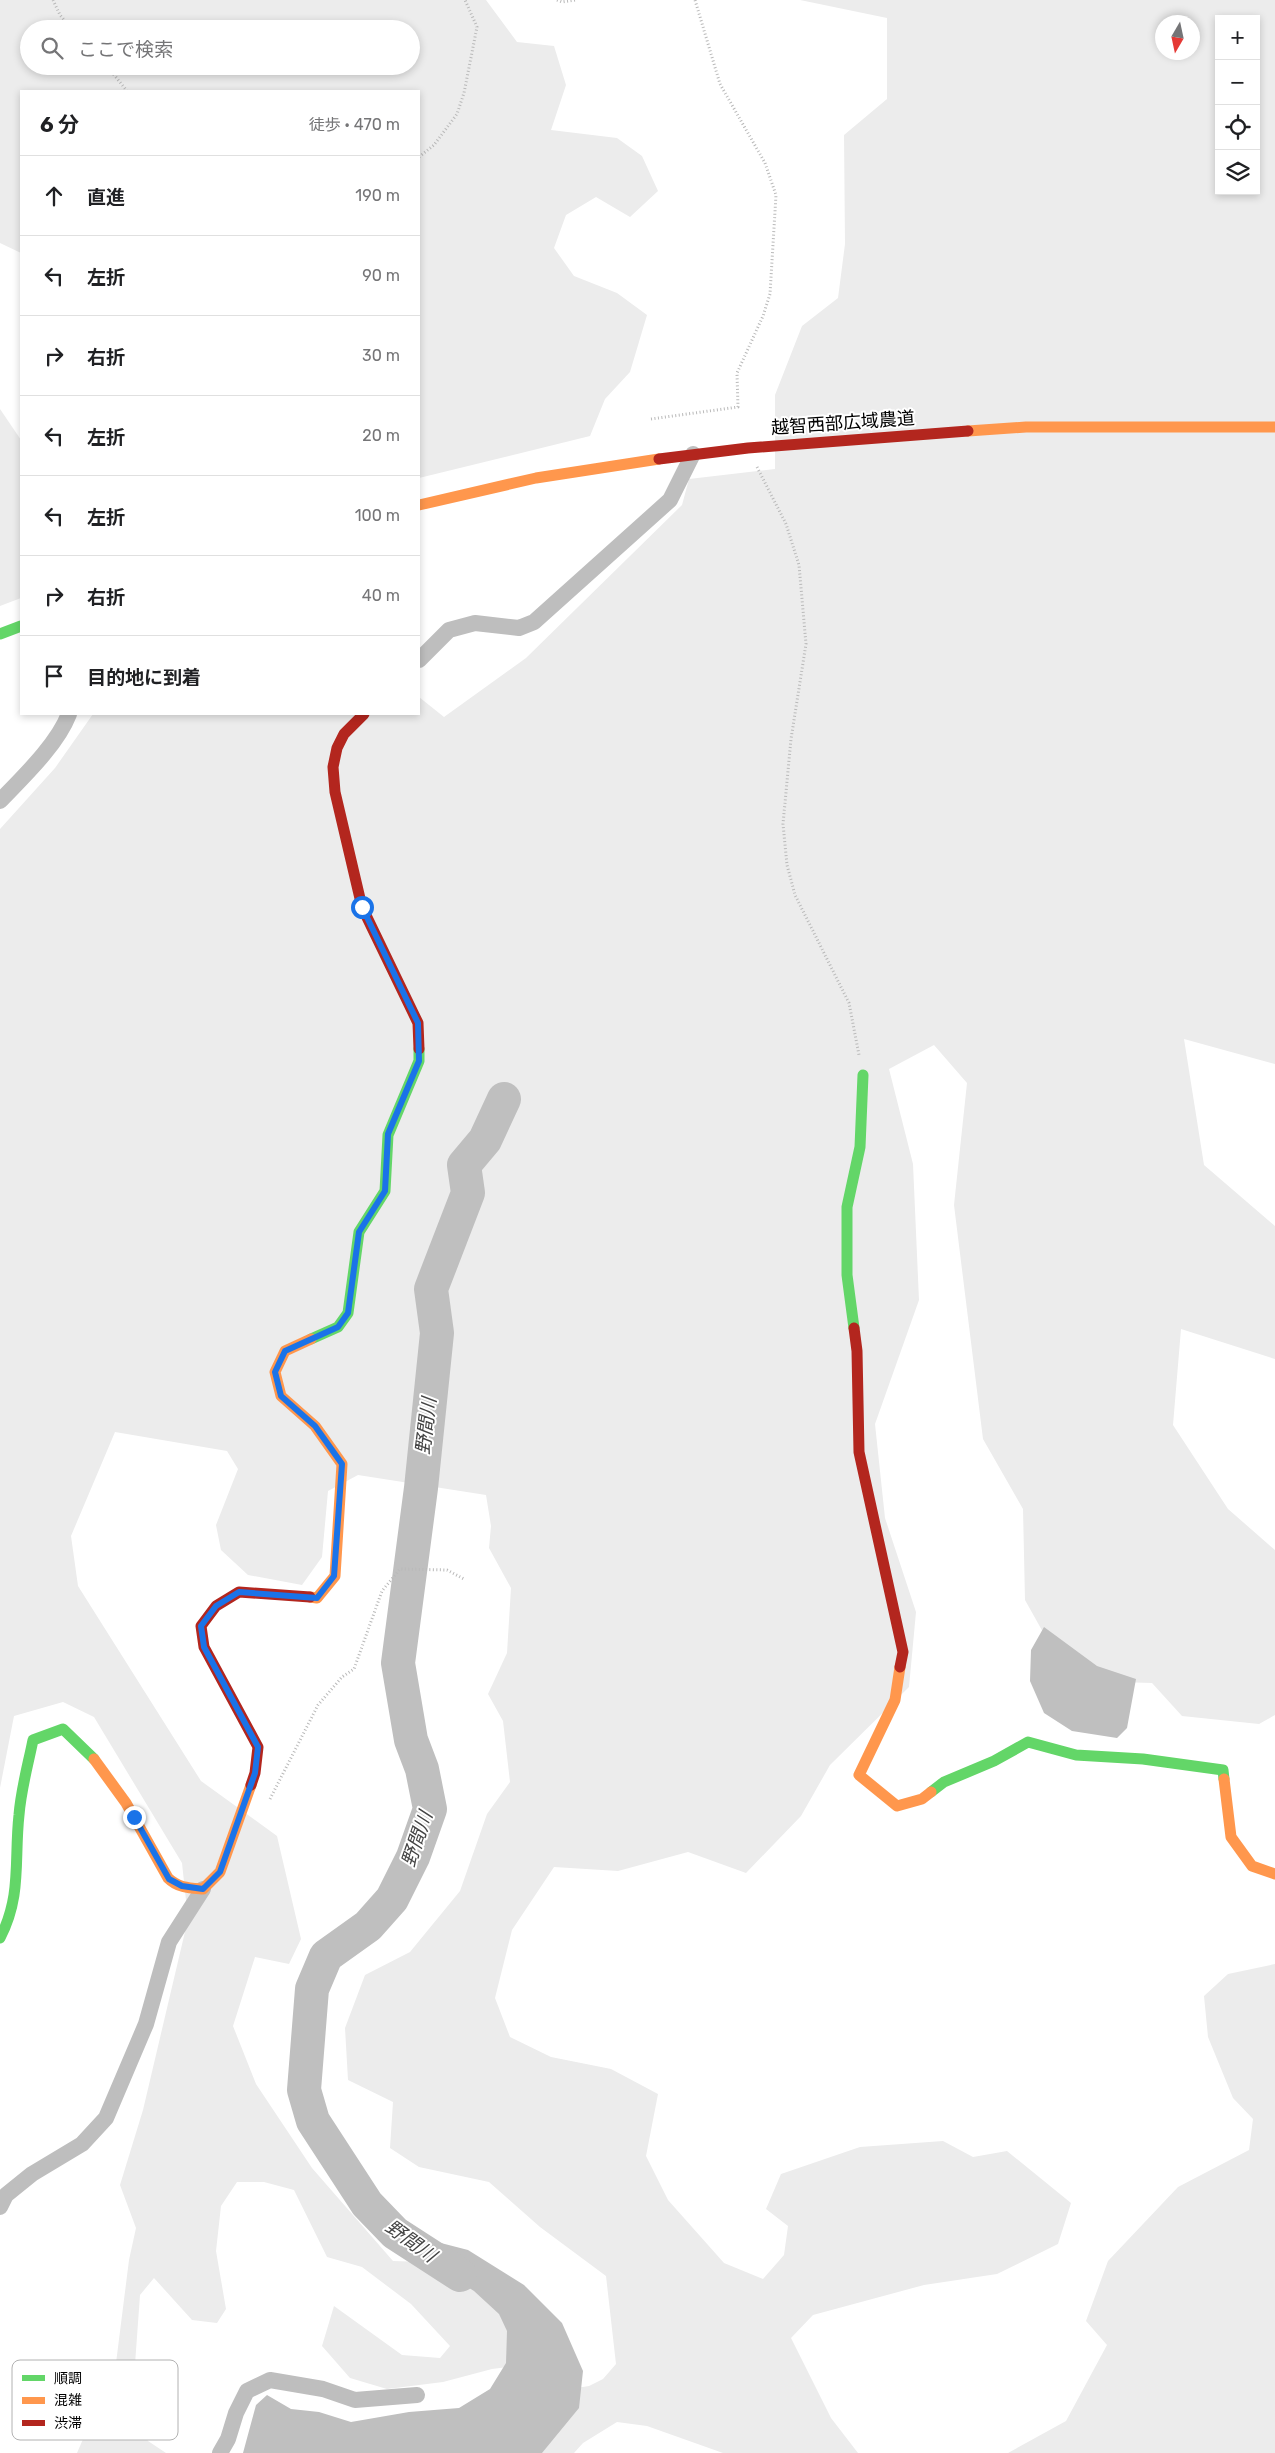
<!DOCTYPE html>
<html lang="ja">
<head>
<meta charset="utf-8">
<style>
  :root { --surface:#fff; --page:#f2f2f2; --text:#202124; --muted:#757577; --line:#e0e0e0 }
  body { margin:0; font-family:Rubik,"Noto Sans JP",sans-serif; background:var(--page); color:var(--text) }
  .controls { position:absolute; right:15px; top:15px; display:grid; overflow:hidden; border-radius:0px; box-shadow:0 2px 8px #0003 }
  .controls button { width:45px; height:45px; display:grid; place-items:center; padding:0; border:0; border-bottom:1px solid var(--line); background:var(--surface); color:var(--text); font:25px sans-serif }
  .compass { position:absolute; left:1155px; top:15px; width:45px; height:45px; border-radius:50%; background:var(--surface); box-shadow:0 2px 8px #0003; rotate:189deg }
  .stop { position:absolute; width:15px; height:15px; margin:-11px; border:4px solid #1a73e8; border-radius:50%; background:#fff }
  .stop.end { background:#1a73e8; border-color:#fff; box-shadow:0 1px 5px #0008 }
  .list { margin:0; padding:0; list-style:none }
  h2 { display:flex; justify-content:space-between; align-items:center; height:65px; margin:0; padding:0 20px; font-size:21px }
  h2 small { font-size:16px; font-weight:400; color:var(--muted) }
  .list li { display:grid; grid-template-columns:32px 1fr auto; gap:15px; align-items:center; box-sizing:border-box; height:80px; padding:0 20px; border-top:1px solid var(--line) }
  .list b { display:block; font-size:19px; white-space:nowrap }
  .list em { font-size:16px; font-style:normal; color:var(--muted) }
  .icon { flex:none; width:28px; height:28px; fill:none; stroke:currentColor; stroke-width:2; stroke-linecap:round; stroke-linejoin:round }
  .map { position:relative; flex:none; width:1275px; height:2453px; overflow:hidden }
  .search { position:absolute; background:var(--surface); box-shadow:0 2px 8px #0003; left:20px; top:20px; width:400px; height:55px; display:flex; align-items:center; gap:12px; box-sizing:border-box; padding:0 18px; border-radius:28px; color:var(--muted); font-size:19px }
  .panel { position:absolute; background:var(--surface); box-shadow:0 2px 8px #0003; left:20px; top:90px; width:400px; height:625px; border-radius:0px }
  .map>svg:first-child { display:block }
</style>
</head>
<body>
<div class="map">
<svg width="1275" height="2453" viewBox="0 0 1275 2453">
  <rect width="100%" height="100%" fill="#fff"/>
  <g fill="#ececec" fill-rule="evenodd">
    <path d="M0,0H486L517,42L554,46L566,85L551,130L617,138L642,156L658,191L630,217L596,197L566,215L554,248L574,276L617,293L647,315L630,372L605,399L590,436L419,478V91H21V253L0,243ZM29,29H411V66H29Z"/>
    <path d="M800,0H1275V1064L1184,1039L1204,1165L1275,1226V1359L1181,1329L1173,1425L1228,1509L1275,1550V1715L1259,1724L1182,1716L1152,1683L1118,1682L1053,1650L1025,1600L1023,1509L983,1439L954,1205L967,1083L934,1045L889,1069L913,1164L919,1300L875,1424L885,1518L916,1612L909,1687L830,1765L801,1816L746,1873L688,1852L618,1871L554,1867L512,1930L495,1998L510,2037L551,2057L611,2069L658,2094L646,2156L668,2200L724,2263L763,2279L784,2255L788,2226L766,2209L781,2174L860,2147L943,2141L973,2157L1007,2151L1071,2203L1058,2244L997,2274L924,2285L813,2315L791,2338L831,2418L858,2453H723L647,2426L617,2422L583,2443L574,2453H515L570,2389L589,2386L603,2379L616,2364L606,2276L540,2227L489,2182L419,2167L390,2148L393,2102L348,2080L345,2028L365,1975L410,1952L460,1891L487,1814L510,1782L503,1721L488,1694L507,1653L511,1588L489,1548L491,1526L486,1495L358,1475L328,1491L322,1557L302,1585L248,1575L221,1550L216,1525L238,1469L227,1451L115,1432L71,1536L78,1586L201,1781L277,1836L301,1939L289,1964L255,1957L233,2026L256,2084L312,2168L393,2261L456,2263L505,2297L515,2366L492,2369L443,2382L387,2389L350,2378L322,2346L334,2306L402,2355L440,2358L450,2346L411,2304L362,2267L327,2257L294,2190L264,2182H237L221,2206L216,2251L226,2309L217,2323L192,2320L154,2278L140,2295L132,2406L148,2441L166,2453H77L90,2423L114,2379L129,2260L136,2228L120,2185L143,2110L188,1919L182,1863L94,1717L63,1702L14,1716L0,1788V829L55,768L93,714H419V697L444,717L526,658L682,505L689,479L775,469V395L802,326L838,298L845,244L844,135L887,99V18ZM1219,19H1256V191H1219ZM1162,22H1192V52H1162Z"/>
    <polygon points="0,409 21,440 21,598 0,606"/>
    <polygon points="1275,1964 1275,2453 1008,2453 1066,2421 1107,2345 1086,2321 1108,2261 1178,2187 1249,2150 1253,2119 1233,2098 1208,2037 1204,1996 1228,1974"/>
  </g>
  <g fill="#bfbfbf">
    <polygon points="1044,1627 1097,1666 1136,1679 1127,1728 1117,1738 1072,1731 1044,1713 1030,1681 1031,1650"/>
    <polygon points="437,2242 468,2250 524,2285 562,2323 583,2371 579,2408 542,2453 243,2453 256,2405 267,2395 291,2409 319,2412 351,2422 409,2412 459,2408 490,2389 506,2363 507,2331 499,2314 474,2291 417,2255 423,2244"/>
  </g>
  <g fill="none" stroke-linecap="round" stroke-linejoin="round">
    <polyline stroke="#bfbfbf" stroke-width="34" points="460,2275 395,2233 367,2204 313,2121 304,2090 312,1989 326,1956 368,1926 392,1899 413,1857 430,1809 422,1769 411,1740 398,1663 421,1488 437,1333 431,1289 468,1193 464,1165 485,1140 504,1099"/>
    <g stroke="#b9b9b9" stroke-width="3" stroke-dasharray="1 2.5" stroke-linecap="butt">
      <polyline points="53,0 60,15 72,29"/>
      <polyline points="557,0 562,2 575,0"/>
      <polyline points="107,66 127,91"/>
      <polyline points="419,157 434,145 457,114 464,93 477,27 465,0"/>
      <polyline points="651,419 738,407 737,373 763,316 770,294 776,195 765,163 720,84 695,0"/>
      <polyline points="757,467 786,524 799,565 806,644 791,739 783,824 787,865 795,895 849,1003 859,1055"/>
      <polyline points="270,1799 318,1705 342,1677 354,1669 382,1591 400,1569 447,1570 464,1579"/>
    </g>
    <g stroke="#bebebe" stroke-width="16">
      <polyline points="419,660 449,630 475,623 519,628 534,622 670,500 693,454"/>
      <path d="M0,801C23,777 57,745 69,714"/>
      <polyline points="0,2207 6,2195 32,2174 82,2144 106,2118 146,2024 169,1942 203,1889"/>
      <polyline points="220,2453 228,2439 236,2413 247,2391 270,2380 323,2389 355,2400 417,2395"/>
    </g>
    <g stroke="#63d668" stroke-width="11">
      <polyline points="0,634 21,626"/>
      <polyline points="854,1328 847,1275 847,1207 860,1147 863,1075"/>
      <polyline points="311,1339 338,1327 348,1313 359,1232 385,1191 388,1135 419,1061 419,1049"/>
      <polyline points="931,1792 944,1782 994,1761 1028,1742 1076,1755 1143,1759 1223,1770 1224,1779"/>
      <path d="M0,1938C22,1896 14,1860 19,1815C21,1789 28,1765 33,1740L63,1729L94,1759"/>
    </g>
    <g stroke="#ff974d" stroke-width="11">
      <polyline points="968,431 1026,427 1275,427"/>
      <polyline points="419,505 536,478 659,459"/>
      <polyline points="310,1597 317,1598 335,1576 342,1464 315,1426 281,1396 275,1372 285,1351 311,1339"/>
      <polyline points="900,1667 895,1700 859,1775 897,1806 922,1799 931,1792"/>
      <path d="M94,1759L126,1803L168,1878C178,1888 190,1888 203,1889L220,1872L251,1785"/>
      <polyline points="1224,1779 1231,1837 1252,1866 1275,1874"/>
    </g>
    <g stroke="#b3261e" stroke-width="11">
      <polyline points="659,459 748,448 968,431"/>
      <polyline points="364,714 344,734 337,748 333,767 335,792 362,907 418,1023 419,1049"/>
      <polyline points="854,1328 857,1351 859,1452 903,1652 900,1667"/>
      <polyline points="251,1785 255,1773 258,1747 204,1647 201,1626 216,1606 239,1592 310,1597"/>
    </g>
  </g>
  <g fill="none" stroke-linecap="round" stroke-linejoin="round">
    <polyline stroke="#1a73e8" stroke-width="6" points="134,1817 169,1879 182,1886 203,1889 220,1872 255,1773 258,1747 204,1647 201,1626 216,1606 239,1592 317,1598 334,1576 342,1464 315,1426 281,1396 275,1372 285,1351 338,1327 348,1313 359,1232 385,1191 388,1134 419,1061 418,1023 362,907"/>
  </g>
  <g text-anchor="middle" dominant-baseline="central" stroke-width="4" stroke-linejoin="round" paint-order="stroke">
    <g font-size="18" fill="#000" stroke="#fff">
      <text transform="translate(843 423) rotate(-4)">越智西部広域農道</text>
    </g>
    <g font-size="19" font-style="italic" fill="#444" stroke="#fff">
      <text transform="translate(426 1426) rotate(-83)">野間川</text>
      <text transform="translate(417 1839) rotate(-71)">野間川</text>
      <text transform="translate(411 2241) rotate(36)">野間川</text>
    </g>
  </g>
  <rect x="12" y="2360" width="166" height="80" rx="8" fill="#fff" stroke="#b2b2b2" stroke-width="1"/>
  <rect x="22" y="2375" width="23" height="6" fill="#63d668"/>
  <rect x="22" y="2397" width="23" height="7" fill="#ff974d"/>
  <rect x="22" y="2420" width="23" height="6" fill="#b3261e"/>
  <g font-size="14" fill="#000">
    <text x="54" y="2383">順調</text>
    <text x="54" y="2405">混雑</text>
    <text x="54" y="2428">渋滞</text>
  </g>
</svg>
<div class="controls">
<button>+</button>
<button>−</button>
<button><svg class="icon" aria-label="locate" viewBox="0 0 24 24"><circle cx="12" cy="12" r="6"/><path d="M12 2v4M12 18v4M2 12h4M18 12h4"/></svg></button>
<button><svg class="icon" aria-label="layers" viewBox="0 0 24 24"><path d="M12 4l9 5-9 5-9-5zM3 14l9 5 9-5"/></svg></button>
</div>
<svg class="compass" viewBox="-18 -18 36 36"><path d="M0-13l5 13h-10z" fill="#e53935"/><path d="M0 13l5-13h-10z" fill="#757577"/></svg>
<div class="stop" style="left:362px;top:907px"></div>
<div class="stop end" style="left:134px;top:1817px"></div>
<div class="search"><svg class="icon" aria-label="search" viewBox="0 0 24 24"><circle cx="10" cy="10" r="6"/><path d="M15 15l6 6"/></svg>ここで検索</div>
<section class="panel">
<h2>6 分<small>徒歩 · 470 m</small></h2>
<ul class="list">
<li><svg class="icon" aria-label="ahead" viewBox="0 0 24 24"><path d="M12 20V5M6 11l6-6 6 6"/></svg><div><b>直進</b></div><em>190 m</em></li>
<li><svg class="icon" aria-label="left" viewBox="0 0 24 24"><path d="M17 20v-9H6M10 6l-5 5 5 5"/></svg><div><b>左折</b></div><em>90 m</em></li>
<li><svg class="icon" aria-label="right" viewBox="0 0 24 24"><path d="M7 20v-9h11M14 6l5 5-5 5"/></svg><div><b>右折</b></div><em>30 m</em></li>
<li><svg class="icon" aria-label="left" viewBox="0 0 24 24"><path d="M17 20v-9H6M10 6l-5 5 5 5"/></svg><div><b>左折</b></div><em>20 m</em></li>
<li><svg class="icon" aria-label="left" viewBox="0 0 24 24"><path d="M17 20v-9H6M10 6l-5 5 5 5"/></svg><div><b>左折</b></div><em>100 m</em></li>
<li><svg class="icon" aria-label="right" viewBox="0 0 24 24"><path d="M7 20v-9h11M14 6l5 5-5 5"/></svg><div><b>右折</b></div><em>40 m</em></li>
<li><svg class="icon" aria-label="arrive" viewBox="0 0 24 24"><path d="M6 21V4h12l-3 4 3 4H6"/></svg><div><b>目的地に到着</b></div></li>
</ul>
</section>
</div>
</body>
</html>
